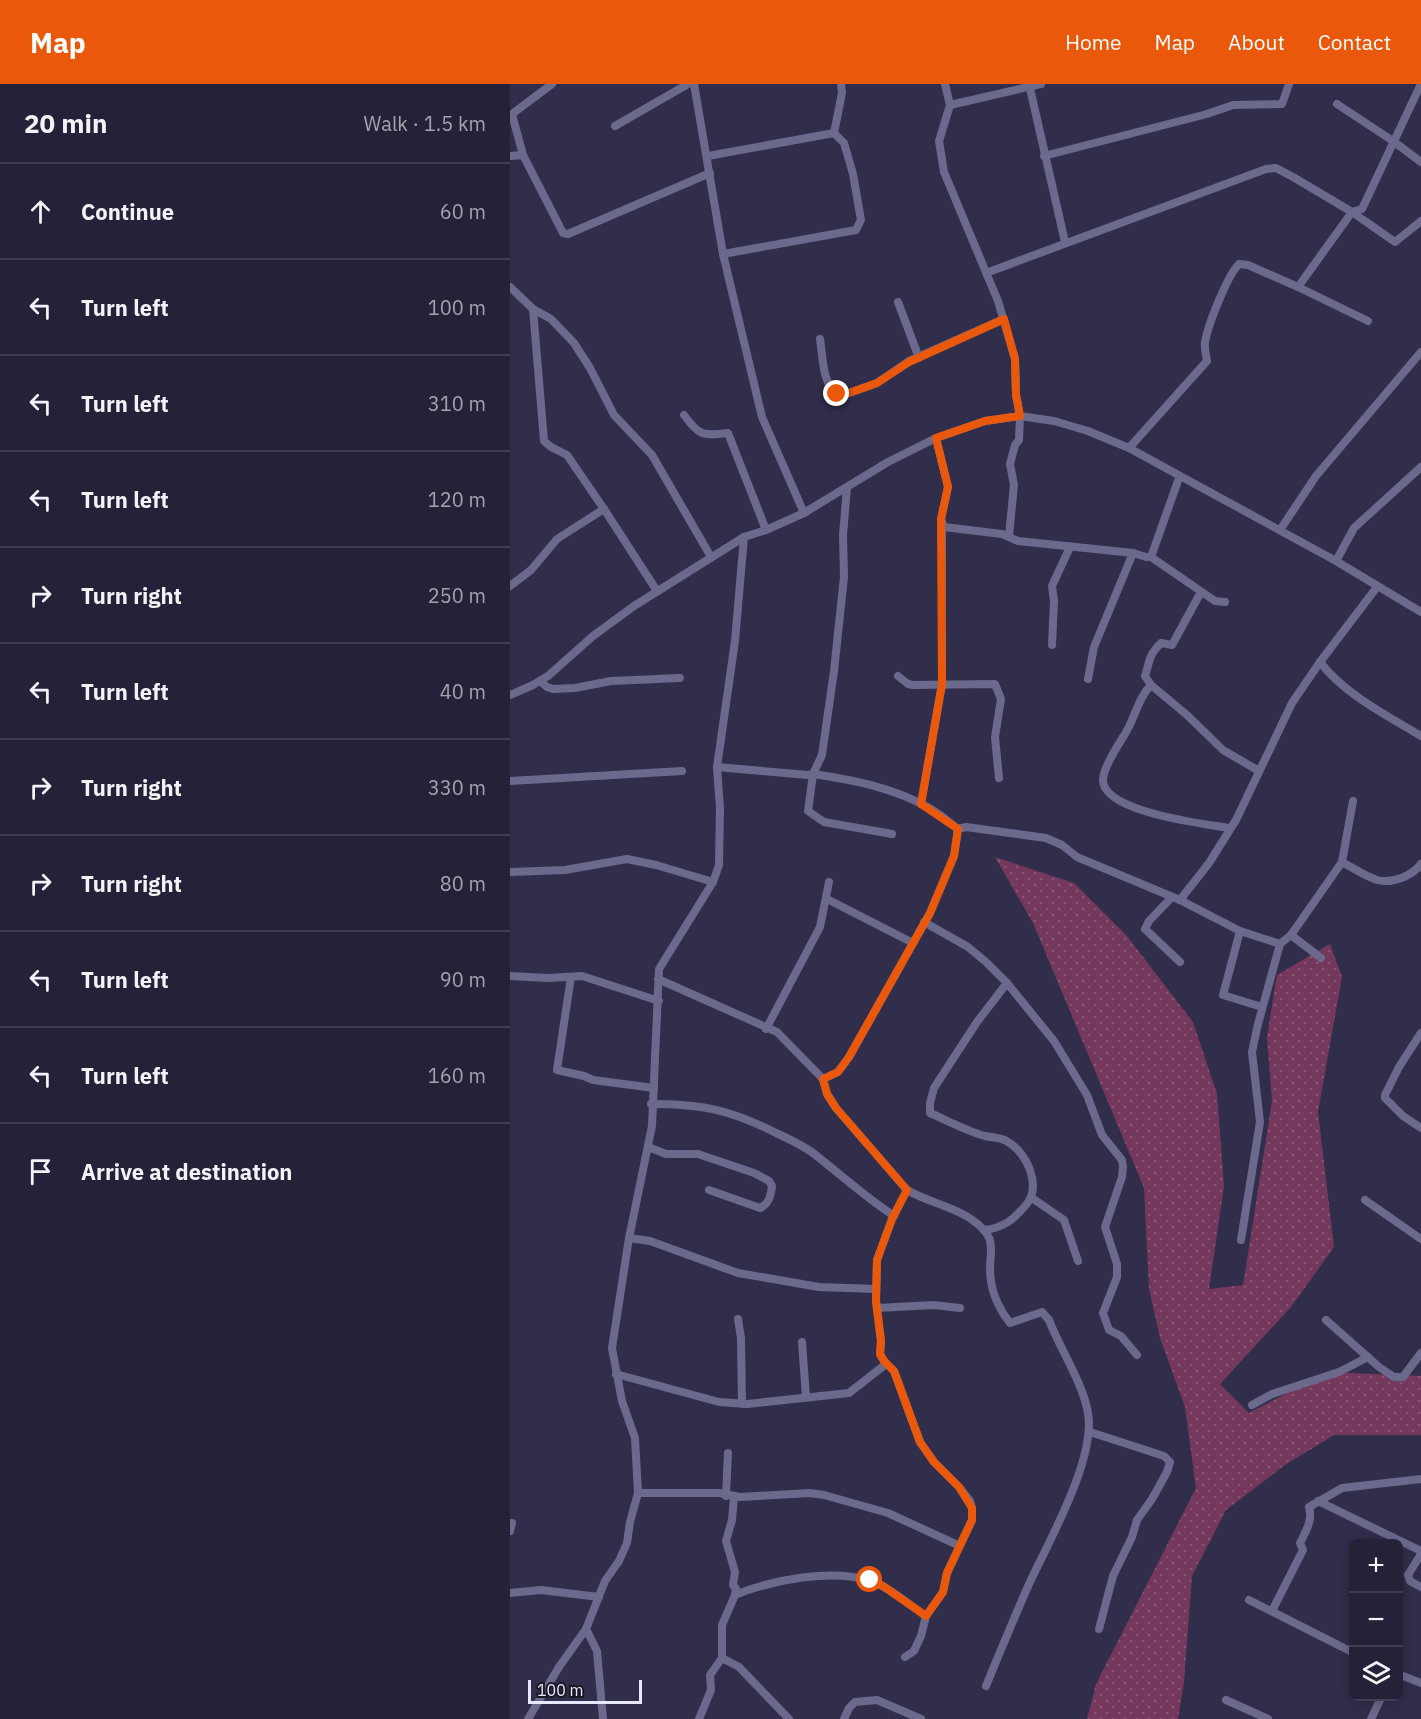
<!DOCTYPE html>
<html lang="en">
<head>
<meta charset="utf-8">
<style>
  :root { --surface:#242238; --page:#2c2a40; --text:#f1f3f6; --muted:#a3a4ae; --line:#413f53; --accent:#ea580c }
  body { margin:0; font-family:"IBM Plex Sans",sans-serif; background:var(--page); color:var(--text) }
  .controls { position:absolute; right:18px; bottom:18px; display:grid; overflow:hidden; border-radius:9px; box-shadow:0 3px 15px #0003 }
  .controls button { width:54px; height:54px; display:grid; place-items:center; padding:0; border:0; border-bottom:2px solid var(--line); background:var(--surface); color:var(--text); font:30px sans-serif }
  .scale { position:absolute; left:18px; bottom:15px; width:114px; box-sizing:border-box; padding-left:6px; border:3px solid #e8e8fb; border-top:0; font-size:16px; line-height:21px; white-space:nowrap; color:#e8e8fb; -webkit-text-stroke:4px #191825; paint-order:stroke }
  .stop { position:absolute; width:18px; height:18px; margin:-14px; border:4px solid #ea580c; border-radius:50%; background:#fff }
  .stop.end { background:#ea580c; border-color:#fff; box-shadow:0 2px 6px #0008 }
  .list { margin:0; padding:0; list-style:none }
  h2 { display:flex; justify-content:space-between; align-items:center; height:78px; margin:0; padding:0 24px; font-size:26px }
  h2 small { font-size:20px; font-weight:400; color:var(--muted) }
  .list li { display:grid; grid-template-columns:39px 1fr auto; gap:18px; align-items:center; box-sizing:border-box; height:96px; padding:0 24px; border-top:2px solid var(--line) }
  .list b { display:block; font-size:22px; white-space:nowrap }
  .list em { font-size:20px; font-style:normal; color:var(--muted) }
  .icon { flex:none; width:33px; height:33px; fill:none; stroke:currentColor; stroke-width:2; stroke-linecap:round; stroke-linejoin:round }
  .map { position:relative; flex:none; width:911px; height:1635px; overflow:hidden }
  header { display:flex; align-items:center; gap:36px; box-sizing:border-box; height:84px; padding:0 30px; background:var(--accent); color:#fff }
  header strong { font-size:28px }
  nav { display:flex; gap:33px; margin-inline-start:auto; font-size:21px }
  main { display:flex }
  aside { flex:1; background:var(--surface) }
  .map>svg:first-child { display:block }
</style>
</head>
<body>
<header>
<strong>Map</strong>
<nav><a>Home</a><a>Map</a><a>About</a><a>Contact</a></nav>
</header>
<main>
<aside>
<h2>20 min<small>Walk · 1.5 km</small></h2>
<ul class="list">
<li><svg class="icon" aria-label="ahead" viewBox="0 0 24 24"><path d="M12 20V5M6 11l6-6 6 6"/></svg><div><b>Continue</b></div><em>60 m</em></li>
<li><svg class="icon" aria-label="left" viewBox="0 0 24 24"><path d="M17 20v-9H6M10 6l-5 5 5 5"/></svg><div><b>Turn left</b></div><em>100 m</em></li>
<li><svg class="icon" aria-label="left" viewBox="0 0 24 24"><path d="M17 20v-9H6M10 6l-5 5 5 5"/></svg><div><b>Turn left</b></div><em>310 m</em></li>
<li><svg class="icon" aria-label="left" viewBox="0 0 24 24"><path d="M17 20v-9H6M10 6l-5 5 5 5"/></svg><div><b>Turn left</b></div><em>120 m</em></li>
<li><svg class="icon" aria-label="right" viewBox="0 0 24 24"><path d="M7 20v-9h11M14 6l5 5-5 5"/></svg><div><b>Turn right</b></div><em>250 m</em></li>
<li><svg class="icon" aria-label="left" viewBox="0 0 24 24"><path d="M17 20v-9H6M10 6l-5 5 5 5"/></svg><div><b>Turn left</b></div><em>40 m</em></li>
<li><svg class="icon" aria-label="right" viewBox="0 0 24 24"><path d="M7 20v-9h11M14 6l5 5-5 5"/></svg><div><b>Turn right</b></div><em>330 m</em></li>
<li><svg class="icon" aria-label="right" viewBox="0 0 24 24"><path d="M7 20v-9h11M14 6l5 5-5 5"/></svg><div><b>Turn right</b></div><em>80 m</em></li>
<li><svg class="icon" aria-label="left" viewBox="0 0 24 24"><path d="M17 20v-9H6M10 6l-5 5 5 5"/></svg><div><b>Turn left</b></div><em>90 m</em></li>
<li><svg class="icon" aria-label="left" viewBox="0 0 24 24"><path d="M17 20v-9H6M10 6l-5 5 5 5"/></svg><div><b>Turn left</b></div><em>160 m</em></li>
<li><svg class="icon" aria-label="arrive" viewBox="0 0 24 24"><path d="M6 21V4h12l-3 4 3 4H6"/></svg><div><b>Arrive at destination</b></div></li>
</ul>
</aside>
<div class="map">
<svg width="911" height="1635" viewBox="0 0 911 1635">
  <defs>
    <pattern id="grass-dots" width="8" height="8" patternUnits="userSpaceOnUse" patternTransform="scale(1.5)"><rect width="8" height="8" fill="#73385b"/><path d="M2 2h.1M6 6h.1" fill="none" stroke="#875573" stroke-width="1.8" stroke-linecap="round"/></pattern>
  </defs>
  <rect width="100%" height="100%" fill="#302e4b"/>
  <polygon fill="url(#grass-dots)" points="485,773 564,799 617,852 683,938 707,1010 714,1102 699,1205 733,1201 762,1017 757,953 767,891 820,860 832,893 808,1028 824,1163 781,1223 710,1300 739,1329 818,1288 911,1292 911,1351 824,1351 775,1381 716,1426 682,1492 674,1598 668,1635 577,1635 586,1600 686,1404 675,1323 650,1254 639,1205 634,1104 523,839"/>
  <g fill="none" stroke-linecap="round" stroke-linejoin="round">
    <g stroke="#6b6a8d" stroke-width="8">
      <polyline points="184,0 213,170 252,333 294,429"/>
      <polyline points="435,0 440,21 429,57 434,88 488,217 505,275 506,311 510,332 509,356 505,361 500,380 504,401 499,452"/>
      <polyline points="519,0 555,158"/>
      <polyline points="827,20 883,57 911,78"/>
      <polyline points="440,21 531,0"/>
      <polyline points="105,42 178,0"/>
      <polyline points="324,49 332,9 331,0"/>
      <polyline points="13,71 2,30 42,0"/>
      <polyline points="0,72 13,71 53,149 58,150 200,89"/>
      <polyline points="198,72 324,49 334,59 343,90 351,136 346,146 213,170"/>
      <polyline points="534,72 697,30 723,21 772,20 779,0"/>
      <polyline points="476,189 756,85 766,84 783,93 842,128 885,158 911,137"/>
      <polyline points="0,203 23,225 41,235 64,259 80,284 104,331 142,371 201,473"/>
      <polyline points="788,203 842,128 852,125 911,0"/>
      <polyline points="388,218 409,274"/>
      <polyline points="23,225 34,357 41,363 57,371 94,425"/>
      <path d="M310,255C313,273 312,299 327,310L339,309L367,299L399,277L494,235"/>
      <path d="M174,331C189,352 193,352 218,349L256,446"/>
      <polyline points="426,354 438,403 431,435 434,443 492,450 508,457 623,469 636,473 641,473 705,517 715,518"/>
      <path d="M619,364L697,277C696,271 694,264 695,258C698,241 717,192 729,180L738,181L788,203L858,237"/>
      <polyline points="337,404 333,451 334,493 324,587 312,671 303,690 298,727 314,738 382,750"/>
      <polyline points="770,446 806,392 911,268"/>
      <polyline points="641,473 669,394"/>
      <polyline points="826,477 844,444 911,383"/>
      <polyline points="0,502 21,486 47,455 94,425 147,507"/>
      <path d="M691,508L662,561L651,559C638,572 640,577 635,592L641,601L677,631L713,666L749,687"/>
      <polyline points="542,561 544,517 542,502 560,463"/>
      <polyline points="810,578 867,503"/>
      <polyline points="388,592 398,600 403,601 485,600 491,615 485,653 489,694"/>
      <polyline points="578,595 584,563 623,469"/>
      <polyline points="30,597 37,603 43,605 65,604 101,597 170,594"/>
      <path d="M641,601C628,614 625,634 615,650C608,661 594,682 593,695C591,728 695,740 719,744"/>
      <polyline points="0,611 23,601 38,592 83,552 124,522 234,453 256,446 294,429 378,378 426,354 475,337 510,332 544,337 578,347 619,364 826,477 911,528"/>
      <path d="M207,683L298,691L303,690C344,696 385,704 421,725C431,731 439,738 448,745"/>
      <polyline points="0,697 172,687"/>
      <polyline points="411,720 432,600 432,440"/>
      <path d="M832,778C843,784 855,792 867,796C882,800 902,792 911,780"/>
      <polyline points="0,788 55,786 117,775 146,781 203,798"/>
      <polyline points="662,813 639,837 635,845 670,878"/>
      <polyline points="317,815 403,859"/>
      <path d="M670,816L699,779L726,736L782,619L810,578C834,610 878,632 911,652"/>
      <polyline points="414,838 458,863 476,878 497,899 544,957 577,1011 592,1051 612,1076 613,1083 612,1093 595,1143 607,1180 607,1193 593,1229 599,1246 611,1252 627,1271"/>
      <polyline points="730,847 713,911 752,923"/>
      <polyline points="781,851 811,874"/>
      <polyline points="0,892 38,894 72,892 149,917"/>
      <polyline points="61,893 47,986 74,992 83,996 144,1004"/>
      <path d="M148,895L267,948L313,995L317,1010L326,1024L397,1106C417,1118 443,1122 461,1135C493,1157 476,1168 481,1197C483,1212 491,1228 500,1239L532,1228L539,1236C550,1265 573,1299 578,1329C586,1375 539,1457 519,1500C504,1534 490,1568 476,1602"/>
      <polyline points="256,945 310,843 319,798"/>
      <polyline points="911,949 889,983 875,1011 875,1014 893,1032 911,1044"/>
      <polyline points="313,995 328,988 339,973 420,829 444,772 448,745 456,743 536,754 552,761 567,773 670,816 730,847 770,860"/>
      <path d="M141,1020C192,1020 221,1026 266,1049C279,1055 292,1061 303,1069C330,1090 355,1113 384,1132"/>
      <path d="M138,1063L156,1070H188L244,1089L259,1097L262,1102C261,1111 259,1120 250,1124L199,1106"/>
      <polyline points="522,1114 554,1136 568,1177"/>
      <polyline points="855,1116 911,1155"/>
      <path d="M474,1146C494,1144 504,1135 516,1121C532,1102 517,1069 498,1058C491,1053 483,1054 475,1052C457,1047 438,1037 420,1029V1019L424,1004L467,938L497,899"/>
      <polyline points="119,1154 140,1157 228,1189 309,1203 366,1205"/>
      <polyline points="731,1156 750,1038 742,968 748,940 770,860 781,851 832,778 843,717"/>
      <polyline points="367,1224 424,1221 450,1224"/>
      <polyline points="228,1235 231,1254 232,1320"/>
      <polyline points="816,1236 869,1283 884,1293 893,1293 911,1269"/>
      <polyline points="292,1258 296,1313"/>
      <polyline points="106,1290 209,1318 237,1320 339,1309 376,1280"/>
      <polyline points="742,1321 762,1310 829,1288 858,1273"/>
      <polyline points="580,1348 654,1372 660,1378 657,1388 642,1415 627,1436 622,1453 603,1492 589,1545"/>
      <polyline points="128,1409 209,1409 230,1413 300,1409 314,1411 378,1429 450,1462"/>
      <polyline points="216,1412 218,1369"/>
      <polyline points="224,1413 222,1436 216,1457 225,1488 223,1501 226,1505 225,1511"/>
      <polyline points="808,1417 911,1467"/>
      <polyline points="0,1447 2,1439"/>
      <polyline points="911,1470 898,1491 900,1497 911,1503"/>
      <polyline points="0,1509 31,1506 89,1513"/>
      <polyline points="739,1516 844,1569"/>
      <path d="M762,1527L793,1466L790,1459C796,1447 803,1436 799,1423L832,1404L911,1395"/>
      <polyline points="395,1573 404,1567 411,1552 416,1532 433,1508 437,1489 462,1436 462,1424 460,1417 449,1403 424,1378 410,1358 384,1287 374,1277 370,1270 371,1257 366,1217 367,1176 382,1135 397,1106"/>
      <polyline points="212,1574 229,1583 279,1635"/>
      <polyline points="888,1590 911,1599"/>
      <polyline points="716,1616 758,1635"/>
      <polyline points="18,1635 49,1583 76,1545"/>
      <polyline points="93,1635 87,1567 76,1545 95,1497 109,1477 117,1459 120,1438 128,1409 125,1354 112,1317 102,1264 119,1154 142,1042 149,885 203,798 209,781 210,724 207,683 225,557 234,453"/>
      <path d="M189,1635L201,1606L200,1591L212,1574V1541L225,1511C262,1496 322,1484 361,1497C381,1504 399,1521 416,1532"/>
      <polyline points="334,1635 339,1624 345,1618 367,1616 411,1635"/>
      <polyline points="861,1635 872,1612"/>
    </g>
  </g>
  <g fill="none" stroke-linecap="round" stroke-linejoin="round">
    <polyline stroke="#ea580c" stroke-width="8" points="327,310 339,309 367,299 399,278 494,235 505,275 506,311 510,332 475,337 426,354 438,403 431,435 432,600 411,720 448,745 444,772 420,829 339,973 328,988 313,995 317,1010 326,1024 397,1106 382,1135 367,1176 366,1217 371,1257 370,1270 374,1277 384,1287 410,1358 424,1378 449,1403 462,1424 462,1436 437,1489 433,1508 416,1532 373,1502 360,1496"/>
  </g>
</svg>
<div class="controls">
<button>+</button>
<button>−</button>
<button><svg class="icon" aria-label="layers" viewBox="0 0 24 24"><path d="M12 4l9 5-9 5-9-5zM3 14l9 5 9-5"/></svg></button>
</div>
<div class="scale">100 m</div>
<div class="stop" style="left:360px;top:1496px"></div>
<div class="stop end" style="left:327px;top:310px"></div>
</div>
</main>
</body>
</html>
